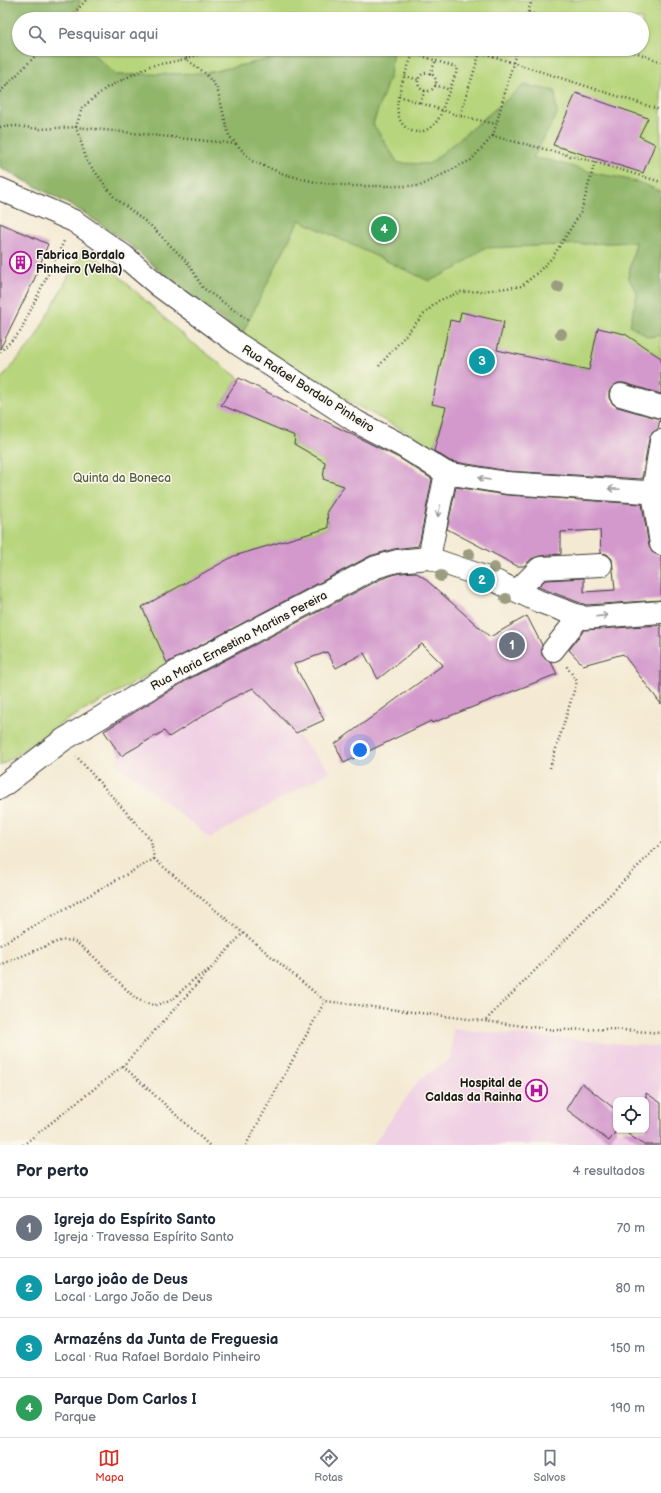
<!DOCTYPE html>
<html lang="pt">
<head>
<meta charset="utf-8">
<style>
  :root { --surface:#fff; --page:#f2f2f3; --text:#1f2937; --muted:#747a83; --line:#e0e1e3; --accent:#d93025 }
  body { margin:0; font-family:"Balsamiq Sans",sans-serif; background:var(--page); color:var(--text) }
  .controls { position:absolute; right:12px; bottom:12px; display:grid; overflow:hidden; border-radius:8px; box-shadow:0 1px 3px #0004 }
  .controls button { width:36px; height:36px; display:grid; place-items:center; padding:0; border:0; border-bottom:1px solid var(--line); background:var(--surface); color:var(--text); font:20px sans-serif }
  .you { position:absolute; left:360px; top:750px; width:14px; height:14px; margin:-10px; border:3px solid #fff; border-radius:50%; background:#1a73e8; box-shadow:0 0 0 6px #1a73e833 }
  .badge { display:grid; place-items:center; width:26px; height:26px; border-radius:50%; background:var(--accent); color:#fff; font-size:13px; font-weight:700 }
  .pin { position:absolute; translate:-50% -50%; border:2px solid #fff; box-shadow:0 1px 4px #0006 }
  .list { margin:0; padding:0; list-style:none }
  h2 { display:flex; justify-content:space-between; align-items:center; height:52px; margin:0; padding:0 16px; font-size:17px }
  h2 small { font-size:13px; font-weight:400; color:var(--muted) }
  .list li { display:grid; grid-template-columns:26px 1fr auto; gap:12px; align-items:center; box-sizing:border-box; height:60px; padding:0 16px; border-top:1px solid var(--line) }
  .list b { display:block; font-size:15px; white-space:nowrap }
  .list p { margin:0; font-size:13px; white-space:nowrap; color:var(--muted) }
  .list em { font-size:13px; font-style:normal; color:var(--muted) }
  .icon { flex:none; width:22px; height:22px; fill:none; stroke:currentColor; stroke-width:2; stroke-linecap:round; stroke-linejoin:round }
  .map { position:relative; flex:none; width:661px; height:1145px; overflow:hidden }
  .search { position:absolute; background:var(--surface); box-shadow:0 1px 3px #0004; left:12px; right:12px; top:12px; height:44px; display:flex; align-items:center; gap:10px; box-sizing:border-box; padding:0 14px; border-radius:22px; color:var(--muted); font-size:15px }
  .sheet { height:292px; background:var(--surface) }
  nav { display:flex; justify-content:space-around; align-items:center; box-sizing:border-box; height:56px; border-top:1px solid var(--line); background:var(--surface); font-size:11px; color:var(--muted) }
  nav a { display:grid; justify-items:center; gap:2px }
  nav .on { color:var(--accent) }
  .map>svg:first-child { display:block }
</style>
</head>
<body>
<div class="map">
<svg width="661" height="1145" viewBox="0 0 661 1145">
  <rect width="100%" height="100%" fill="#fbf7ec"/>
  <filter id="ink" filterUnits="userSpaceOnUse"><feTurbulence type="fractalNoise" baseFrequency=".025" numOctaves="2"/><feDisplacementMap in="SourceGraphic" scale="8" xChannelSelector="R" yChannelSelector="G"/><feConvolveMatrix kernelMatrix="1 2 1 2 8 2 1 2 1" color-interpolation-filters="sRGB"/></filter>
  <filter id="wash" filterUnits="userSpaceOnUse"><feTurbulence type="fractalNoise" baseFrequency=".012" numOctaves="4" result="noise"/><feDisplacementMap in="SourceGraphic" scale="16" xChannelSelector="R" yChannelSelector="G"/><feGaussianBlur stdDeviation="0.9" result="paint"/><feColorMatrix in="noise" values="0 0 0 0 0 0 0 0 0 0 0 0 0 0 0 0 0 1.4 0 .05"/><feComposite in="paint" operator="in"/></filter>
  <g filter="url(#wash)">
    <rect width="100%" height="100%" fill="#f4ead3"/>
    <g fill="#f0d0e4" fill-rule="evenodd">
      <polygon points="253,688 331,771 210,838 115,762 121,756 164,731 169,737 226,702"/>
      <path d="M453,1029L661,1047V1145H373L419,1080L451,1058ZM616,1100H646V1130H616Z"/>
    </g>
    <g fill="#b7d57b" stroke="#6a784c" fill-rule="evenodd">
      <path d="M0,0H661V399L591,386L594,371L535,358L442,421L434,447L326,389L242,334L130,245L83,212L0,167ZM19,19H642V49H19Z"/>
      <polygon points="84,248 118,275 185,337 239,378 221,404 295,436 294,444 325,462 323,479 344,486 327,511 328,528 233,557 142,607 168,664 65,721 0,766 0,380 34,340"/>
    </g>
    <path fill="#91b66b" stroke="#566944" d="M0,0H80L75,19H19V49H88L116,75L205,73L317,49H393L390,75L373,124L398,163L429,164L524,85L555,91L557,114L533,158C556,160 577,169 599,174C621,178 641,181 661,192V335L648,337L630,325L637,294L628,277L636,242L484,248L457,268L429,281L299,220L242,334L186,294L130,245L83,212L0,167Z"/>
    <g id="blocks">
      <g fill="#d399cc">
        <polygon points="576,93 648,118 639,136 655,144 643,173 553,145"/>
        <polygon points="0,223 48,244 34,280 0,349"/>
        <polygon points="461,312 504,322 497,350 589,370 598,328 625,334 661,358 661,394 624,383 618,383 613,386 609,392 609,398 612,403 617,407 660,419 658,429 652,433 649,439 642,479 508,471 450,461 434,451 446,407 432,404 450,320 459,322"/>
        <polygon points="239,378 401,459 432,479 420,540 418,546 394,549 370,556 167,663 142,607 234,556 328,528 327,511 344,486 323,479 325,462 294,444 295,436 221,405"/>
        <polygon points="456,487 506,495 642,504 649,546 652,552 661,556 661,600 586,605 538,587 545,580 584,578 584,592 615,590 612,559 607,554 601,553 600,530 561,532 561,554 539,556 531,559 524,566 517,566 447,529"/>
        <polygon points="415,572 423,577 490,637 527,616 542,645 542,655 546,660 551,662 557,674 432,723 431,721 344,763 335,744 443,665 422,644 378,679 364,653 336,668 327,652 294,664 324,720 296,733 253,688 226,701 169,737 164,731 121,756 104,731 189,679 381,579 399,573"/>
        <polygon points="661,625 661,704 623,654 583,665 569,650 584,630"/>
        <polygon points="582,1083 616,1110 616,1131 609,1141 566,1109"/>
        <polygon points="646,1093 661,1103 661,1145 644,1145 622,1130 646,1130"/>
      </g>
    </g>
  </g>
  <g filter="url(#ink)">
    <use href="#blocks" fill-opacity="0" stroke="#3c3b37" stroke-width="1"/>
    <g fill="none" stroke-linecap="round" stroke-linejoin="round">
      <defs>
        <g id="minor">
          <polyline points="0,189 74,221 124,256 158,285 238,344 357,422 401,445 446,473 507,483 661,493"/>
          <polyline points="621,395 661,407"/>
          <polyline points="661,441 653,492 661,544"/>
          <polyline points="429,558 446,473"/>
          <polyline points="518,590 540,568 601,565"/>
          <polyline points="553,650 580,616"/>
          <polyline points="0,788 63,740 183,668 376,567 397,561 429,558 491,579 538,601 584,618 661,612"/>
        </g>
      </defs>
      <use href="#minor" stroke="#3c3b37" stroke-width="24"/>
      <g stroke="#3c3b37" stroke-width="2.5" stroke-dasharray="1 3" stroke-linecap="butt">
        <polyline points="528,12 532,0"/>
        <polyline points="69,19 86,0"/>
        <polyline points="350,19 371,15 386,19"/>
        <polyline points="526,19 528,12 546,19"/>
        <path d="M408,49L413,53C407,71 395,94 398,113C403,140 435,137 442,110L460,116"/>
        <polyline points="470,49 661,110"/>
        <polyline points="627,49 661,62"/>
        <polyline points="480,52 460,116 496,124"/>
        <polyline points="186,58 220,49"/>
        <circle cx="427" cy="82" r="9"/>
        <polyline points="430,74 436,60"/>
        <polyline points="405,76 419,80"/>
        <polyline points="435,85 450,90"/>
        <polyline points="0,92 42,49"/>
        <polyline points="399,96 442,110 458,68 413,53"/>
        <polyline points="420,103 425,90"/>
        <polyline points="0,127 16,126 40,129 76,127 236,144"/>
        <polyline points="493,136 517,49"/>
        <polyline points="248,320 203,288 187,262 151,226 114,197 87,161 76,127 82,108 106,88 150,66 186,59 205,73 217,88 229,136 252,161 284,174 315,182 351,186 420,186 471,160 493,136 595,162 661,182"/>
        <polyline points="0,352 20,332 65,239"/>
        <polyline points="379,366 423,315 438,301 460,292 483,291 522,286 537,273 552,258 581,212 595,162"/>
        <polyline points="550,768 577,681 565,664"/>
        <polyline points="154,859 325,1001 556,1030 611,1029 661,1033"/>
        <polyline points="0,945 154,859 151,840 76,756"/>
        <polyline points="0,965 59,941 70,940 77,943 94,957 135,998 146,1003 155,1005 167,1002 173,999 193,980 210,969"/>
        <polyline points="486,1020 661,843"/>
        <polyline points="23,1145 123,1066"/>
        <polyline points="209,1145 123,1066 243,933"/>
        <polyline points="246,1145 325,1001"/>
      </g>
      <use href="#minor" stroke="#fff" stroke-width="22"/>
    </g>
    <g fill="#9b9c80">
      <circle cx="558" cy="287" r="6"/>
      <circle cx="561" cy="334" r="6"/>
      <circle cx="469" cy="554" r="6"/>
      <circle cx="494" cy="568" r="6"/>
      <circle cx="441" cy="576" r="6"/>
      <circle cx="506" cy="599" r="6"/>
    </g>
    <defs><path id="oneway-shaft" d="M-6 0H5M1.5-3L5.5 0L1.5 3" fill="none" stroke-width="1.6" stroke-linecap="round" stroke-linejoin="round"/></defs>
    <g stroke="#999">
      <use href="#oneway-shaft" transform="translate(484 479) rotate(-170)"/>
      <use href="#oneway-shaft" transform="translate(614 489) rotate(-177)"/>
      <use href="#oneway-shaft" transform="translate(439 511) rotate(102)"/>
      <use href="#oneway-shaft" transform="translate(602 616) rotate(-6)"/>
    </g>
  </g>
  <defs>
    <symbol id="building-ring" viewBox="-11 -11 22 22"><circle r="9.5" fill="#fbf7ec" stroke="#b5179e" stroke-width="1.5"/><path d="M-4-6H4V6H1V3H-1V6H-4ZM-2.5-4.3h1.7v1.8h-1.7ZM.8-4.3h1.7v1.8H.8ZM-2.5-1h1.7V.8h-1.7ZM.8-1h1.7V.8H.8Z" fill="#b5179e"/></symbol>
    <symbol id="hospital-ring" viewBox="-11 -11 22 22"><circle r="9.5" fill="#fbf7ec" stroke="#b5179e" stroke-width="1.5"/><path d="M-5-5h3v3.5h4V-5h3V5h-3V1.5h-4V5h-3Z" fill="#b5179e"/></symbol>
  </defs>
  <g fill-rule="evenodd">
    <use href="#building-ring" x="8" y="250" width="25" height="25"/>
    <use href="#hospital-ring" x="524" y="1078" width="25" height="25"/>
  </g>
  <g text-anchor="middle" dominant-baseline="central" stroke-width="3" stroke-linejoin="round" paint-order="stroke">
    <g font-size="12" font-weight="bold" fill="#1c1c1c" stroke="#fbf7ec" text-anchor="start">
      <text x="36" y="255">Fabrica Bordalo<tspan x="36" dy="14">Pinheiro (Velha)</tspan></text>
      <text x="522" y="1083" text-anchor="end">Hospital de<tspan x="522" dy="14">Caldas da Rainha</tspan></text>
    </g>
    <g font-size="12" fill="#1c1c1c" stroke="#fbf7ec">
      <text transform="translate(308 389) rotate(32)">Rua Rafael Bordalo Pinheiro</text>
      <text transform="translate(239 641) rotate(-28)">Rua Maria Ernestina Martins Pereira</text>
    </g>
    <g font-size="12" fill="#525d3d" stroke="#fbf7ec">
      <text x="122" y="478">Quinta da Boneca</text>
    </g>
  </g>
</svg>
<div class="controls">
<button><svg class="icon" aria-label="locate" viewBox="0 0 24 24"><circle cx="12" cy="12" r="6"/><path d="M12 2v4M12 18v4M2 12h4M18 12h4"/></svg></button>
</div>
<div class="you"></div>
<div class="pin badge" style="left:512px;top:645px;background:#6b7280">1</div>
<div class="pin badge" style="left:482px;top:580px;background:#0f9aa8">2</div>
<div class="pin badge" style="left:482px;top:361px;background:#0f9aa8">3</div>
<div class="pin badge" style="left:384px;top:229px;background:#2e9e5b">4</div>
<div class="search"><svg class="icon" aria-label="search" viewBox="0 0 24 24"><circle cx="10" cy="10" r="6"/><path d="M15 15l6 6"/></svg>Pesquisar aqui</div>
</div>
<section class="sheet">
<h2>Por perto<small>4 resultados</small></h2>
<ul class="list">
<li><span class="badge" style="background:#6b7280">1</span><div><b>Igreja do Espírito Santo</b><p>Igreja · Travessa Espírito Santo</p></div><em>70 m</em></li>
<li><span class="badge" style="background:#0f9aa8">2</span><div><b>Largo joâo de Deus</b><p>Local · Largo João de Deus</p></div><em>80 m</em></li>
<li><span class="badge" style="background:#0f9aa8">3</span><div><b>Armazéns da Junta de Freguesia</b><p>Local · Rua Rafael Bordalo Pinheiro</p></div><em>150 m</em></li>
<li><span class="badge" style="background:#2e9e5b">4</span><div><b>Parque Dom Carlos I</b><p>Parque</p></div><em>190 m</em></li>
</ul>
</section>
<nav>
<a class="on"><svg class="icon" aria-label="map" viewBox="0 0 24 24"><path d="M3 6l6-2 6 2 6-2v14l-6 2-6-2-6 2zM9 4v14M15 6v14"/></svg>Mapa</a>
<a><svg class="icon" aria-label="directions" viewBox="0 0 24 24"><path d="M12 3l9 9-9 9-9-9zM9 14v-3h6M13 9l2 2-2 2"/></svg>Rotas</a>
<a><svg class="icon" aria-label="saved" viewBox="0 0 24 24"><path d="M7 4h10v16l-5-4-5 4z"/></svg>Salvos</a>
</nav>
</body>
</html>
